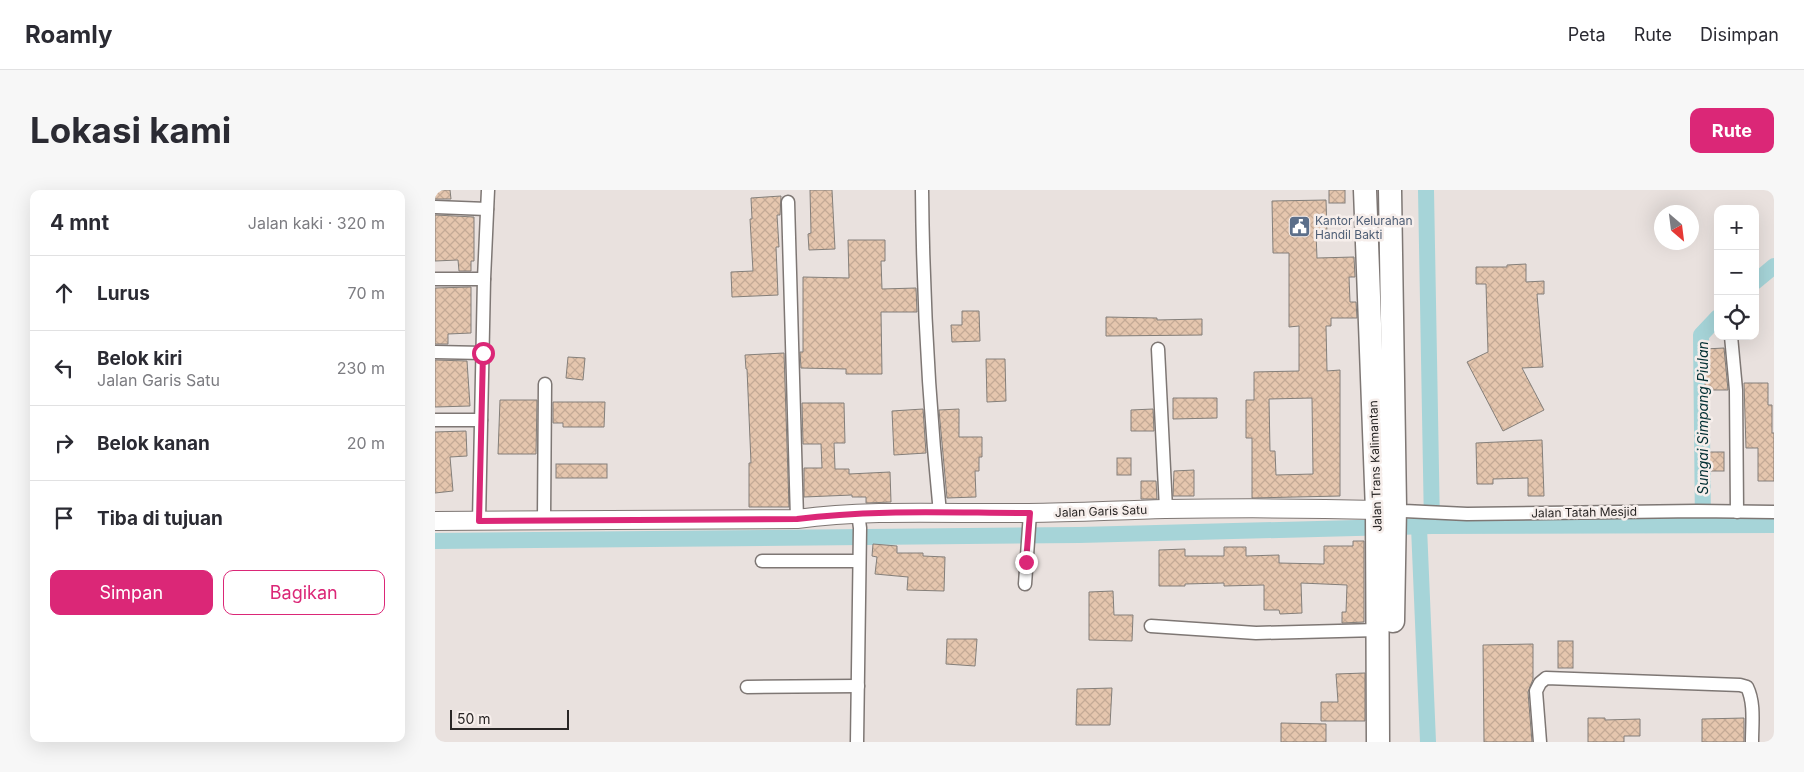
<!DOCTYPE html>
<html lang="id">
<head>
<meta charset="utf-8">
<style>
  :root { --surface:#fff; --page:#f7f7f7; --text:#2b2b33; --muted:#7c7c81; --line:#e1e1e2; --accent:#db2777 }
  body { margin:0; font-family:Inter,sans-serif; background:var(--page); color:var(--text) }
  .controls { position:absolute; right:15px; top:15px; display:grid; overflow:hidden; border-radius:10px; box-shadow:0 5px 20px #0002 }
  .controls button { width:45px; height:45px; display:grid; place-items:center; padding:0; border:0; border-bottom:1px solid var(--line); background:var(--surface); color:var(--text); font:25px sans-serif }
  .compass { position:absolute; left:1219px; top:15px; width:45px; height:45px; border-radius:50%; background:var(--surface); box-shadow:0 5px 20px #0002; rotate:152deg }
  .scale { position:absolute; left:15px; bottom:12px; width:119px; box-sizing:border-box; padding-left:5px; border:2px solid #292625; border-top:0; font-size:14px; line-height:18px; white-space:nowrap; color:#292625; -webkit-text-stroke:4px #f6eeeb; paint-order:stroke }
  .stop { position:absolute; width:15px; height:15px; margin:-11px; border:4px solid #db2777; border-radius:50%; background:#fff }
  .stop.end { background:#db2777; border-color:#fff; box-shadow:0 1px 5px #0008 }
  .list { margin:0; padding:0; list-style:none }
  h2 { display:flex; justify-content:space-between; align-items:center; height:65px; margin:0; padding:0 20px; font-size:21px }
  h2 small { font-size:16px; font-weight:400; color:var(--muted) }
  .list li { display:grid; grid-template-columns:32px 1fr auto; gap:15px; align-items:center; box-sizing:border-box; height:75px; padding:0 20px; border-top:1px solid var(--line) }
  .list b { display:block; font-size:19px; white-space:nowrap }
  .list p { margin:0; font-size:16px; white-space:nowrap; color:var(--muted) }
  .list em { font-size:16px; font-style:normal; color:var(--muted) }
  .actions { display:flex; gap:10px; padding:15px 20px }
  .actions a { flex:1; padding:11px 0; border:1px solid var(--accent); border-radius:10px; text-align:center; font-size:18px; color:var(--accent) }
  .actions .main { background:var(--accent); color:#fff }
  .icon { flex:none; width:28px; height:28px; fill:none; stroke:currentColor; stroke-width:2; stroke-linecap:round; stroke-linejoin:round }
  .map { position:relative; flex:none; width:1339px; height:552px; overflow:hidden; border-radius:10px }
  header { display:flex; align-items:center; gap:30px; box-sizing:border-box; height:70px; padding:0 25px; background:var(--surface); border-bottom:1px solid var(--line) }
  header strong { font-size:24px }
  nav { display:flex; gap:28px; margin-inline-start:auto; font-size:18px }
  .intro { display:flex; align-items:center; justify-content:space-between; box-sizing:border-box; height:120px; padding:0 30px }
  h1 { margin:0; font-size:35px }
  .button { padding:12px 22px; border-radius:10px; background:var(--accent); color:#fff; font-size:18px; font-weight:700 }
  main { display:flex; gap:30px; padding:0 30px }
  aside { flex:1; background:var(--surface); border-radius:10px; box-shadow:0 5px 20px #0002 }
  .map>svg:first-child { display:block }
</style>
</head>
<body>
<header>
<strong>Roamly</strong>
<nav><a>Peta</a><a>Rute</a><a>Disimpan</a></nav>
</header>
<div class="intro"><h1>Lokasi kami</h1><a class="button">Rute</a></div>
<main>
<aside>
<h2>4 mnt<small>Jalan kaki · 320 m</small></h2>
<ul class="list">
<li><svg class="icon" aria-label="ahead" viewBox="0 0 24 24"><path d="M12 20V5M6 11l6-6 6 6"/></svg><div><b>Lurus</b></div><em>70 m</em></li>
<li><svg class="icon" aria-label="left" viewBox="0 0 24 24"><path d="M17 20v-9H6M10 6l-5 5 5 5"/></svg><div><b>Belok kiri</b><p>Jalan Garis Satu</p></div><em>230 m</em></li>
<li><svg class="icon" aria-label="right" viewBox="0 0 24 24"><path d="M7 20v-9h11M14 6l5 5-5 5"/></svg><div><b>Belok kanan</b></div><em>20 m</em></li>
<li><svg class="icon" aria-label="arrive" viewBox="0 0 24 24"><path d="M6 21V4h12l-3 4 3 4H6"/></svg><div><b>Tiba di tujuan</b></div></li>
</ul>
<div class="actions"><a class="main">Simpan</a><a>Bagikan</a></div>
</aside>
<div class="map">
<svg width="1339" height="552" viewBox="0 0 1339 552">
  <defs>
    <pattern id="building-cross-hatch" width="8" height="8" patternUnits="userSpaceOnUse" patternTransform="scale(1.25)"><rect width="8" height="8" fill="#e5c6ae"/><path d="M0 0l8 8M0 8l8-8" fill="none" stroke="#c4aa96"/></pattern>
  </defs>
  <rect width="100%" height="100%" fill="#e9e1de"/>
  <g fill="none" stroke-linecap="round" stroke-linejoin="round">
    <g stroke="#a6d4d8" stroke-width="16">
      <polyline points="991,0 997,336"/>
      <polyline points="1320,92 1339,76"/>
      <polyline points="1268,335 1266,145 1283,127"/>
      <polyline points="984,337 993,552"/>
      <polyline points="0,351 644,345 997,336 1339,335"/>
    </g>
  </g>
  <g fill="url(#building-cross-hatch)" stroke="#847f7a" fill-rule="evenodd">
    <polygon points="0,0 15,0 16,9 0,9"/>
    <polygon points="375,0 397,0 400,59 374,60 373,44 376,43"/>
    <rect x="894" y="0" width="16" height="13"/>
    <polygon points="346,6 345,25 342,25 344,57 341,57 343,105 297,107 296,82 318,81 315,29 317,29 316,8"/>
    <path d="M891,10L892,43H881L882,68L919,67L920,87H914L915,112H921L922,128H896V136H891L892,181L905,180V306L817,308V248H811V210H819V182L864,181V136L854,137V63H838L837,11ZM877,208L878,284L841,285L840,261H835L834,209Z"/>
    <polygon points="0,25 39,27 39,71 36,71 36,81 24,81 23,70 0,71"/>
    <polygon points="413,50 450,50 450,71 446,71 447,99 481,98 482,122 446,122 447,184 411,184 411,179 366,178 365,162 368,162 368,87 414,88"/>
    <polygon points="1091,74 1091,92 1109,91 1109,104 1102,104 1108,177 1087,178 1109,220 1068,241 1032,172 1053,162 1051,94 1041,94 1041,77 1072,77 1072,75"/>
    <polygon points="36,97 36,143 13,144 13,154 0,154 0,98"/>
    <polygon points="527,121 544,121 545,151 517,152 516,135 527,135"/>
    <polygon points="671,127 722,128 722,130 767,129 767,145 671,146"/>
    <polygon points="1289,158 1293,200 1270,200 1270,159"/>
    <polygon points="349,163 354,317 314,317 314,273 316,273 312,179 311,179 310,165"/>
    <polygon points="133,167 150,168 148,190 131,188"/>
    <polygon points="551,169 570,169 571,211 552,212"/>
    <polygon points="0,170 32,171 35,216 0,217"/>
    <polygon points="1309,193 1333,193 1333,215 1337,215 1337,243 1339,243 1339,291 1323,291 1323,258 1311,258"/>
    <polygon points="738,208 782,208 782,228 738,229"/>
    <polygon points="65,210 102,210 101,264 63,264"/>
    <polygon points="118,212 170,212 169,237 128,237 128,233 118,233"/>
    <polygon points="367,213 409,213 410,253 399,253 400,279 414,279 414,284 455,282 456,312 431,313 431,307 417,307 417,305 369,307 369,278 387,278 386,254 368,254"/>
    <polygon points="488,219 491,263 459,265 457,221"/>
    <polygon points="524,219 524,247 547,247 547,267 544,267 544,281 540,281 541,307 512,308 504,220"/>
    <polygon points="718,219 719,241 696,241 696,220"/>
    <polygon points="31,241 32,266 15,267 18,301 0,303 0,242"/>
    <polygon points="1107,250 1109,306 1093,306 1093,288 1058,289 1058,294 1042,294 1041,253"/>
    <rect x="1274" y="262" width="15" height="19"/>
    <rect x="682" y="268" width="14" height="17"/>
    <rect x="121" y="274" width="51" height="14"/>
    <polygon points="759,280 759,306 738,306 739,281"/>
    <polygon points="706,291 721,291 722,309 706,309"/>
    <polygon points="918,351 929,351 929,432 907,433 907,422 911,422 912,395 866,393 867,423 845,424 844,420 829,420 829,395 789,396 789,393 750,394 750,396 724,396 724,360 750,359 750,366 789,366 789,357 811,357 811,366 844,365 844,373 889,374 889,356 918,356"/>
    <polygon points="438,354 462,356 462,363 488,363 488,366 510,367 509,401 472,400 473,387 440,384 442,367 437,366"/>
    <polygon points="678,401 679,425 698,425 697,451 654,450 654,402"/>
    <polygon points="512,449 542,449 540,476 511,474"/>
    <rect x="1123" y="451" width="15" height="27"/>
    <polygon points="1098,454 1098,489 1093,502 1097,552 1049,552 1048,455"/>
    <polygon points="930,483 930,531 886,531 886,512 903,512 901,484"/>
    <polygon points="677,498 675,535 641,535 642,499"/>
    <polygon points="1153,528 1170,528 1170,530 1205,529 1205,546 1189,546 1189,552 1153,552"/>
    <polygon points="1309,528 1309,552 1267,552 1267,529"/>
    <polygon points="846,533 891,534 891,552 846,552"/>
  </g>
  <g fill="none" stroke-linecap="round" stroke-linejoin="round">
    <defs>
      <g id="street">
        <path d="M487,0C488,109 494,215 505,323"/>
        <polyline points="353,12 362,329"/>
        <polyline points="0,17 52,19"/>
        <polyline points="0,89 49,89"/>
        <polyline points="1296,146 1301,200 1302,322"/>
        <polyline points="723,159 731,319"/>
        <polyline points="0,162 48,163"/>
        <polyline points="0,230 46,230"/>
        <polyline points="960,317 969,321 1032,324 1262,321 1339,322"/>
        <polyline points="109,330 110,194"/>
        <polyline points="44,331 49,89 53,0"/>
        <polyline points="327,371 424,371"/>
        <polyline points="590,394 595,323"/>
        <polyline points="716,436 821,443 943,440"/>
        <polyline points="312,497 423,496"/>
        <polyline points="422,552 425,338 423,323"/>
        <path d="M1105,552L1101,501L1105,493L1111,488L1305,495L1312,497C1320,513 1317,534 1317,552"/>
      </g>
      <path id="secondary" d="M0,331L362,329C438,319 516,324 593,323C639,323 684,320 730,319C800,318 872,318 942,320"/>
      <g id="highway">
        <polyline points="930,0 942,321 943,552"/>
        <polyline points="955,0 960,317 958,431"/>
      </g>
    </defs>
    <use href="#street" stroke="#7e7774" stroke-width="15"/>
    <use href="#secondary" stroke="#7e7774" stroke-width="20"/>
    <use href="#highway" stroke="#7e7774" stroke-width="25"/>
    <use href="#street" stroke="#fff" stroke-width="12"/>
    <use href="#secondary" stroke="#fff" stroke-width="18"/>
    <use href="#highway" stroke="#fff" stroke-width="22"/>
  </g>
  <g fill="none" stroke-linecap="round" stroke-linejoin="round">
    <path stroke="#db2777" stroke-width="6" d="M48,163L44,331L362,329C439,319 517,323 595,323L591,372"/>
  </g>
  <defs>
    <symbol id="civic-square" viewBox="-11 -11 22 22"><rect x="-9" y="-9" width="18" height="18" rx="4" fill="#5c6f8a" stroke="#f6eeeb"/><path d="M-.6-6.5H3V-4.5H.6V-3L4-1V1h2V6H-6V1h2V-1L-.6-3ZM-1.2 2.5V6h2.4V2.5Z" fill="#fff"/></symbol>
  </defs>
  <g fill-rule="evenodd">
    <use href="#civic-square" x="852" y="24" width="25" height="25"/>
  </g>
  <g text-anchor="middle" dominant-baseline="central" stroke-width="5" stroke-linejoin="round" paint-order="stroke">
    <g font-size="12" fill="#4e5e75" stroke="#f6eeeb" text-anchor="start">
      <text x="880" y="30">Kantor Kelurahan<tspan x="880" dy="14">Handil Bakti</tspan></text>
    </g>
    <g font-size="12" fill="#292625" stroke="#f6eeeb">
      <text transform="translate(940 276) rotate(-92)">Jalan Trans Kalimantan</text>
      <text transform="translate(666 321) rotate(-2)">Jalan Garis Satu</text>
      <text transform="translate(1149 322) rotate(-1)">Jalan Tatah Mesjid</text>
    </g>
    <g font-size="14" font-style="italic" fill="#023034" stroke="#f6eeeb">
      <text transform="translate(1267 228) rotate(-90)">Sungai Simpang Piulan</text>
    </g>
  </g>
</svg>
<div class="controls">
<button>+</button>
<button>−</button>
<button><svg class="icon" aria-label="locate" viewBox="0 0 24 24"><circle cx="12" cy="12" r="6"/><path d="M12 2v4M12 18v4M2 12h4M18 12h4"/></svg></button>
</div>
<svg class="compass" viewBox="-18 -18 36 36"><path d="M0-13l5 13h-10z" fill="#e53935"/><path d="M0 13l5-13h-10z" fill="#7c7c81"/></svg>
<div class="scale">50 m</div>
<div class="stop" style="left:48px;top:163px"></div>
<div class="stop end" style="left:591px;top:372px"></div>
</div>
</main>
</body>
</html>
